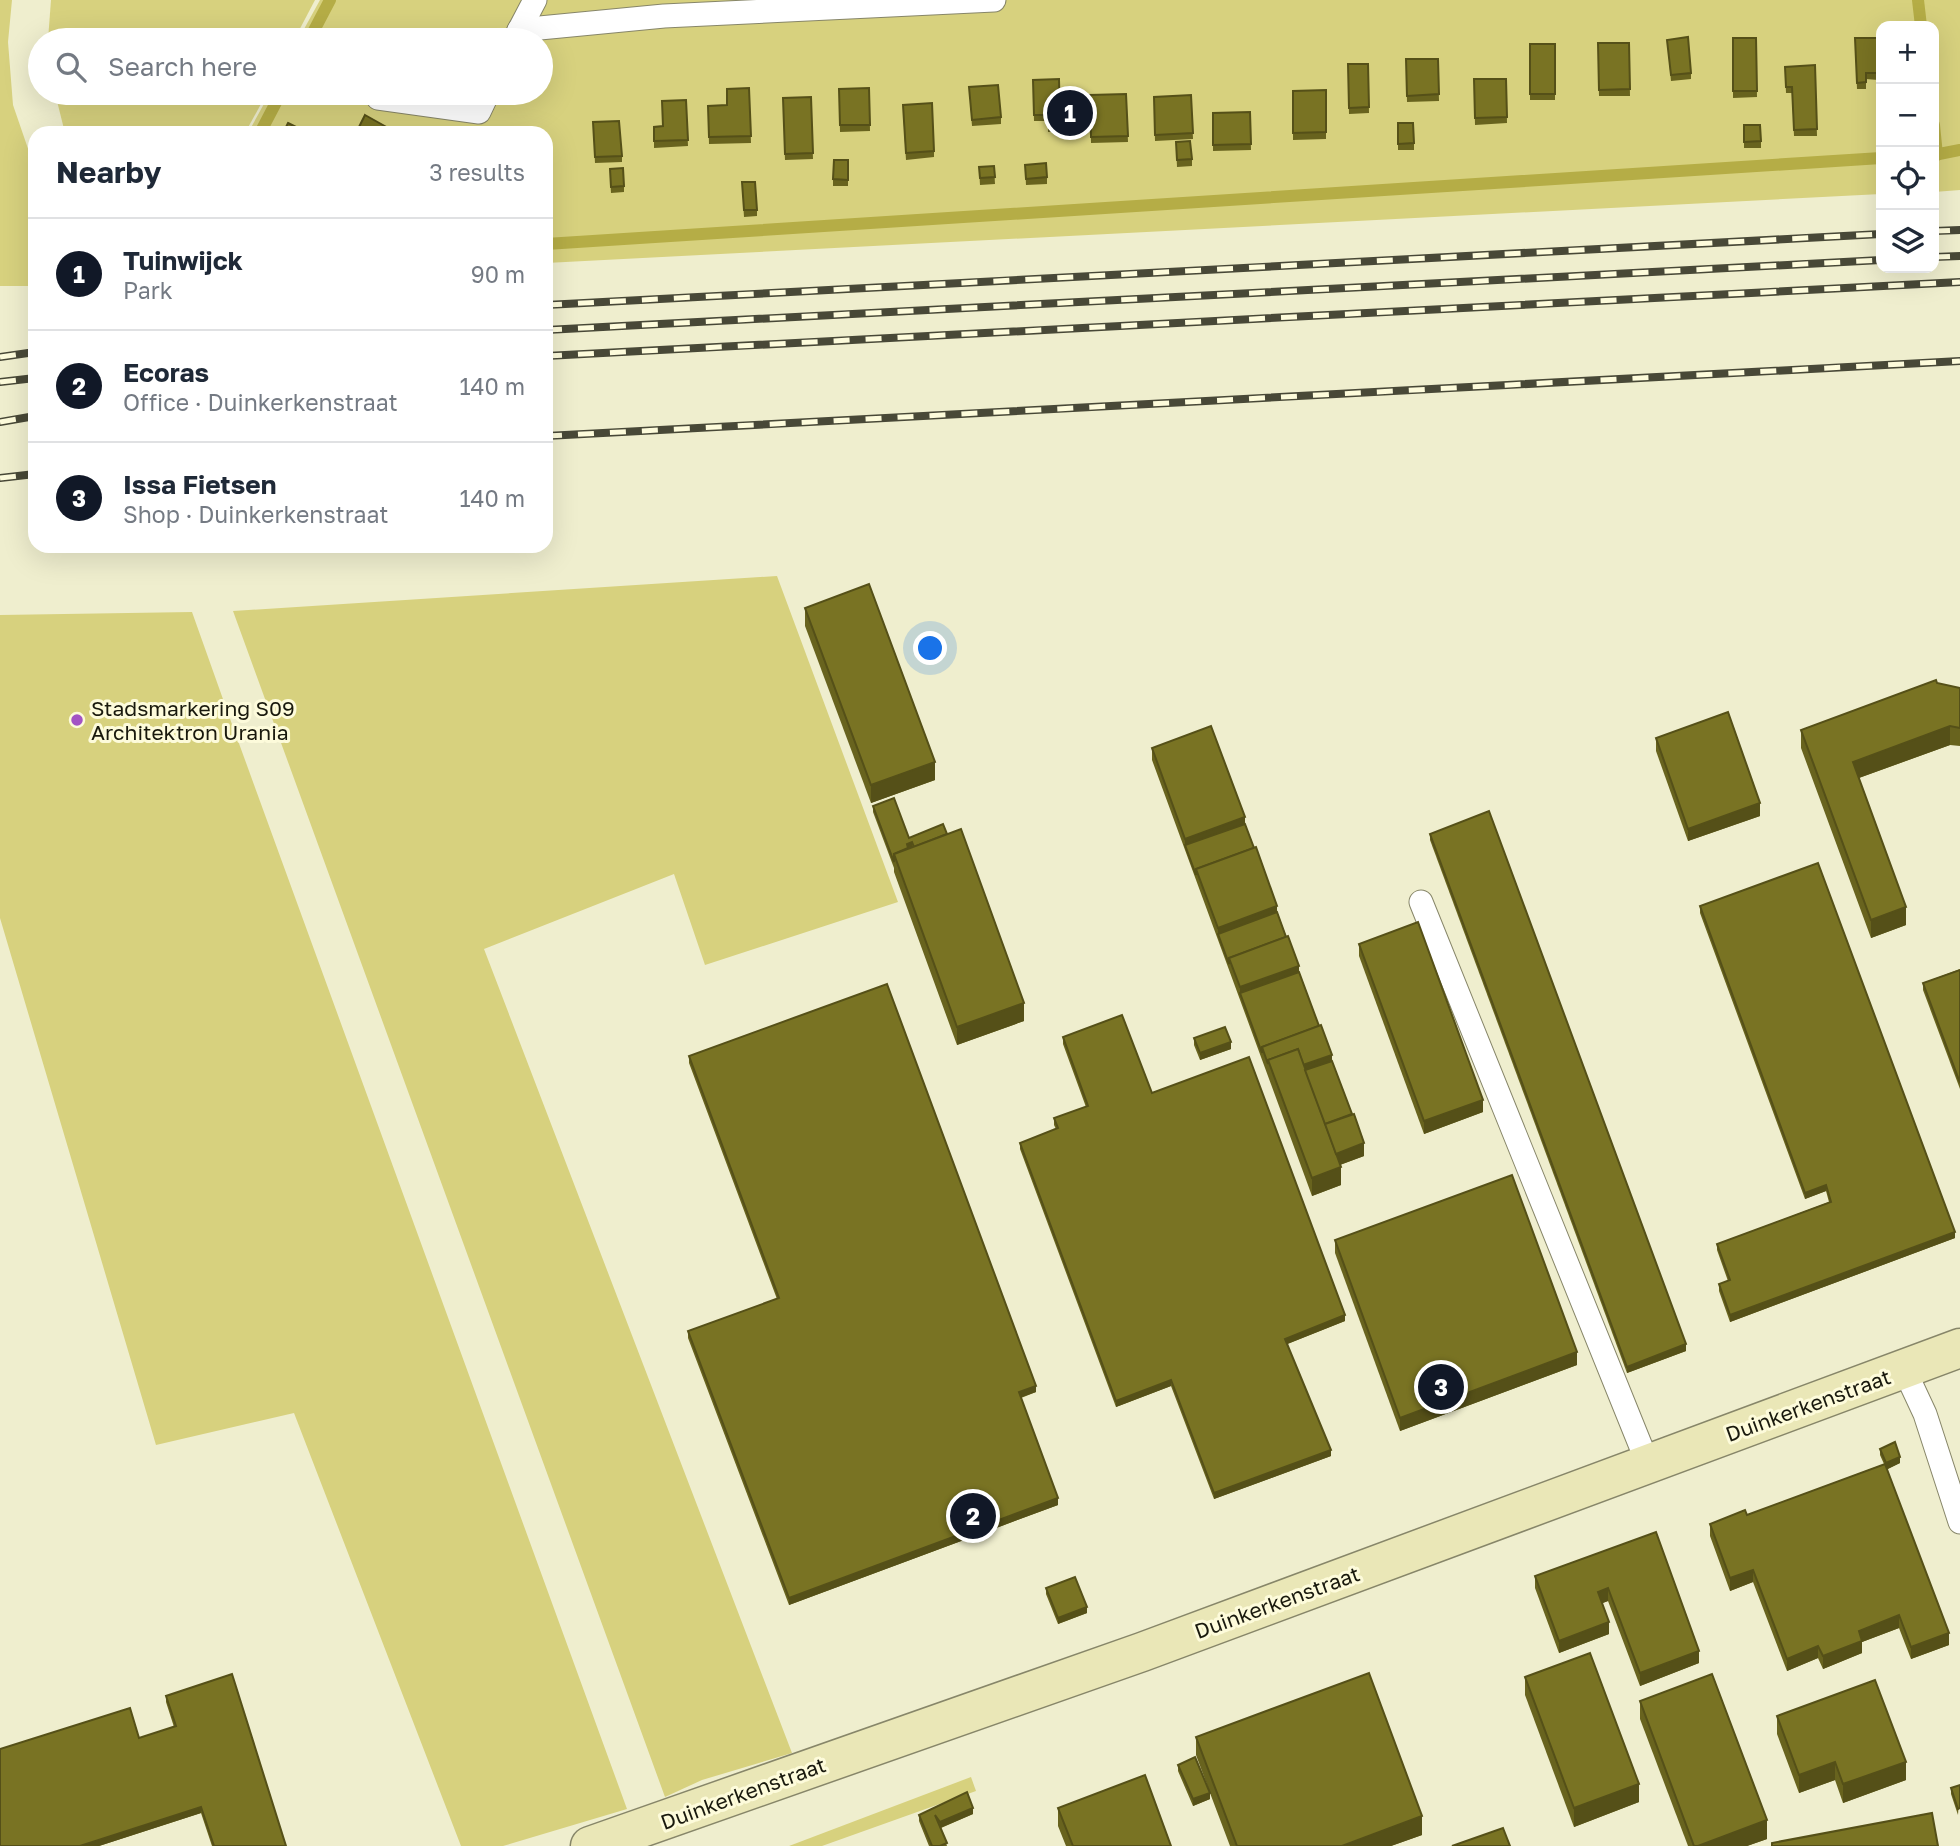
<!DOCTYPE html>
<html lang="en">
<head>
<meta charset="utf-8">
<style>
  :root { --surface:#fff; --page:#f2f2f3; --text:#1f2937; --muted:#747a83; --line:#e0e1e3; --accent:#111827 }
  body { margin:0; font-family:"Golos Text",sans-serif; background:var(--page); color:var(--text) }
  .controls { position:absolute; right:21px; top:21px; display:grid; overflow:hidden; border-radius:14px; box-shadow:0 7px 28px #0002 }
  .controls button { width:63px; height:63px; display:grid; place-items:center; padding:0; border:0; border-bottom:2px solid var(--line); background:var(--surface); color:var(--text); font:35px sans-serif }
  .you { position:absolute; left:931px; top:649px; width:24px; height:24px; margin:-18px; border:5px solid #fff; border-radius:50%; background:#1a73e8; box-shadow:0 0 0 10px #1a73e833 }
  .badge { display:grid; place-items:center; width:46px; height:46px; border-radius:50%; background:var(--accent); color:#fff; font-size:23px; font-weight:700 }
  .pin { position:absolute; translate:-50% -50%; border:4px solid #fff; box-shadow:0 2px 7px #0006 }
  .list { margin:0; padding:0; list-style:none }
  h2 { display:flex; justify-content:space-between; align-items:center; height:91px; margin:0; padding:0 28px; font-size:30px }
  h2 small { font-size:23px; font-weight:400; color:var(--muted) }
  .list li { display:grid; grid-template-columns:46px 1fr auto; gap:21px; align-items:center; box-sizing:border-box; height:112px; padding:0 28px; border-top:2px solid var(--line) }
  .list b { display:block; font-size:26px; white-space:nowrap }
  .list p { margin:0; font-size:23px; white-space:nowrap; color:var(--muted) }
  .list em { font-size:23px; font-style:normal; color:var(--muted) }
  .icon { flex:none; width:38px; height:38px; fill:none; stroke:currentColor; stroke-width:2; stroke-linecap:round; stroke-linejoin:round }
  .map { position:relative; flex:none; width:1960px; height:1846px; overflow:hidden }
  .search { position:absolute; background:var(--surface); box-shadow:0 7px 28px #0002; left:28px; top:28px; width:525px; height:77px; display:flex; align-items:center; gap:18px; box-sizing:border-box; padding:0 24px; border-radius:38px; color:var(--muted); font-size:26px }
  .panel { position:absolute; background:var(--surface); box-shadow:0 7px 28px #0002; left:28px; top:126px; width:525px; height:427px; border-radius:21px }
  .map>svg:first-child { display:block }
</style>
</head>
<body>
<div class="map">
<svg width="1960" height="1846" viewBox="0 0 1960 1846">
  <rect width="100%" height="100%" fill="#efeece"/>
  <g fill="#d7d17e">
    <polygon points="0,0 12,0 8,42 13,105 35,169 35,286 0,286"/>
    <polygon points="51,0 315,0 294,40 48,40"/>
    <polygon points="320,0 1960,0 1960,190 1934,192 1934,26 1881,26 1881,194 546,263 546,133 248,133 270,93 541,93 541,40 298,40"/>
    <polygon points="55,93 267,93 245,133 65,133"/>
    <polygon points="777,576 898,902 705,965 674,874 484,949 792,1753 702,1780 665,1797 233,611"/>
    <polygon points="192,612 229,716 627,1809 503,1846 461,1846 294,1413 156,1445 0,918 0,615"/>
    <polygon points="971,1777 976,1791 822,1846 789,1846"/>
  </g>
  <g fill="none" stroke-linecap="round" stroke-linejoin="round">
    <g stroke="#b5ad46" stroke-width="12">
      <polyline points="1918,0 1921,26"/>
      <polyline points="309,40 330,0"/>
      <polyline points="1934,125 1937,155"/>
      <polyline points="260,133 281,93"/>
      <polyline points="1934,155 1960,150"/>
      <polyline points="546,244 1881,158"/>
    </g>
    <defs>
      <g id="lane">
        <polyline points="519,30 664,16 994,0"/>
        <polyline points="514,40 535,0"/>
        <polyline points="378,98 479,112 488,93"/>
        <polyline points="1421,902 1648,1464"/>
        <polyline points="1904,1369 1925,1414 1960,1522"/>
      </g>
      <polyline id="secondary" points="590,1846 1142,1652 1960,1348"/>
    </defs>
    <use href="#lane" stroke="#878669" stroke-width="25"/>
    <use href="#secondary" stroke="#878669" stroke-width="41"/>
    <use href="#lane" stroke="#fff" stroke-width="23"/>
    <use href="#secondary" stroke="#eae7b7" stroke-width="38"/>
    <defs>
      <g id="rail">
        <polyline points="1934,231 1960,230"/>
        <polyline points="1934,257 1960,256"/>
        <polyline points="546,305 1881,234"/>
        <polyline points="546,330 1881,260"/>
        <polyline points="546,356 1960,282"/>
        <polyline points="0,357 35,352"/>
        <polyline points="0,382 35,378"/>
        <polyline points="0,422 35,416"/>
        <polyline points="546,436 1960,361"/>
        <polyline points="0,478 35,474"/>
      </g>
    </defs>
    <use href="#rail" stroke="#484837" stroke-width="8"/>
    <use href="#rail" stroke="#fdfbdb" stroke-width="5" stroke-dasharray="16" stroke-linecap="butt"/>
  </g>
  <g fill="#68631e">
    <polygon points="1733,38 1756,38 1757,97 1733,98"/>
    <polygon points="1855,38 1878,38 1878,80 1866,79 1866,89 1857,89"/>
    <polygon points="1667,40 1691,73 1691,79 1671,81"/>
    <polygon points="1598,43 1629,43 1630,96 1599,96"/>
    <rect x="1530" y="44" width="25" height="56"/>
    <polygon points="1406,59 1438,59 1439,101 1407,102"/>
    <polygon points="1348,64 1368,64 1369,113 1349,114"/>
    <polygon points="1815,65 1817,136 1794,136 1792,93 1786,93 1785,67"/>
    <polygon points="1059,79 1060,131 1048,132 1048,121 1034,121 1033,80"/>
    <polygon points="1474,79 1506,79 1507,123 1475,125"/>
    <polygon points="969,87 1001,117 1001,124 972,126"/>
    <polygon points="749,88 751,143 709,144 708,106 727,105"/>
    <polygon points="869,88 870,131 840,132 839,89"/>
    <polygon points="1326,90 1326,139 1293,140 1293,91"/>
    <polygon points="1126,94 1128,142 1091,143 1090,95"/>
    <polygon points="1191,95 1193,139 1155,141 1154,97"/>
    <polygon points="811,97 813,159 785,160 783,98"/>
    <polygon points="686,100 688,146 654,148 654,127 663,126"/>
    <polygon points="903,111 934,151 934,157 906,160"/>
    <polygon points="1250,112 1251,150 1213,151 1213,113"/>
    <polygon points="593,122 622,156 622,162 595,163"/>
    <polygon points="1398,123 1414,143 1414,150 1398,150"/>
    <polygon points="1744,125 1761,141 1761,148 1744,148"/>
    <polygon points="1176,142 1192,159 1192,166 1177,167"/>
    <polygon points="848,160 848,186 833,186 833,179"/>
    <polygon points="1025,165 1047,177 1047,184 1026,185"/>
    <polygon points="994,166 995,184 980,185 979,167"/>
    <polygon points="610,175 624,186 624,192 611,193"/>
    <polygon points="742,182 757,210 757,216 744,217"/>
    <polygon points="805,608 935,780 871,803 805,626"/>
    <polygon points="1937,683 1960,688 1960,746 1950,745 1859,778 1906,925 1871,938 1801,748 1801,730"/>
    <polygon points="1656,738 1760,816 1688,841 1656,751"/>
    <polygon points="1152,748 1245,824 1332,1061 1364,1156 1340,1165 1341,1185 1312,1196 1152,760"/>
    <polygon points="873,806 909,838 1024,1021 957,1045 894,872 894,868 873,812"/>
    <polygon points="1430,834 1686,1351 1627,1373 1430,840"/>
    <polygon points="1700,906 1955,1238 1730,1322 1719,1291 1719,1284 1728,1281 1717,1250 1717,1244 1829,1202 1826,1191 1805,1199 1700,913"/>
    <polygon points="1359,944 1483,1112 1424,1134 1359,956"/>
    <polygon points="1960,969 1960,1089 1923,990 1923,983"/>
    <polygon points="1063,1037 1152,1093 1345,1321 1287,1344 1331,1456 1214,1499 1171,1386 1116,1407 1020,1149 1020,1143 1056,1129 1054,1125 1054,1118 1086,1107 1063,1044"/>
    <polygon points="1194,1038 1231,1049 1200,1060 1194,1045"/>
    <polygon points="689,1056 1036,1392 1021,1398 1058,1505 789,1605 688,1338 688,1331 777,1299 689,1063"/>
    <polygon points="1335,1240 1577,1365 1400,1431 1335,1253"/>
    <polygon points="1880,1449 1900,1463 1887,1469 1949,1645 1911,1659 1899,1628 1862,1642 1862,1653 1823,1669 1818,1658 1787,1671 1753,1582 1730,1591 1710,1536 1710,1524 1747,1515 1884,1464 1880,1455"/>
    <polygon points="1656,1532 1699,1663 1640,1686 1608,1601 1602,1603 1609,1634 1559,1653 1535,1588 1535,1576"/>
    <polygon points="1046,1588 1087,1613 1058,1624 1046,1594"/>
    <polygon points="1525,1677 1639,1802 1574,1827 1525,1695"/>
    <polygon points="166,1696 286,1846 212,1846 201,1813 99,1846 0,1846 139,1738 174,1727 166,1702"/>
    <polygon points="1640,1701 1767,1839 1747,1846 1688,1846 1640,1719"/>
    <polygon points="1777,1716 1906,1780 1843,1803 1835,1780 1799,1793 1777,1734"/>
    <polygon points="1196,1737 1422,1835 1391,1846 1230,1846 1210,1793 1210,1799 1193,1806 1178,1771 1178,1765 1209,1790 1196,1755"/>
    <polygon points="1960,1785 1958,1815 1951,1794 1951,1788"/>
    <polygon points="1058,1808 1171,1846 1066,1846 1058,1826"/>
    <polygon points="973,1814 941,1828 947,1846 929,1846 919,1821 919,1815"/>
  </g>
  <g fill="#555018">
    <polygon points="1950,726 1950,745 1853,780 1853,762"/>
    <polygon points="935,762 935,780 871,803 871,785"/>
    <polygon points="1760,803 1760,816 1688,841 1688,829"/>
    <polygon points="1245,817 1245,830 1185,845 1185,839"/>
    <polygon points="912,842 912,848 907,850 907,844"/>
    <polygon points="1277,906 1277,919 1218,934 1218,928"/>
    <polygon points="1906,907 1906,925 1871,938 1871,920"/>
    <polygon points="1299,966 1299,978 1240,993 1240,1000 1240,987"/>
    <polygon points="1024,1003 1024,1021 957,1045 957,1027"/>
    <polygon points="1231,1042 1231,1049 1200,1060 1200,1053"/>
    <polygon points="1332,1055 1332,1067 1304,1077 1301,1066"/>
    <polygon points="1483,1100 1483,1112 1424,1134 1424,1121"/>
    <polygon points="1364,1143 1364,1156 1334,1167 1334,1154"/>
    <polygon points="1341,1167 1341,1185 1312,1196 1312,1178"/>
    <polygon points="1826,1185 1826,1191 1805,1199 1805,1193"/>
    <polygon points="1955,1232 1955,1238 1730,1322 1730,1315"/>
    <polygon points="1345,1315 1345,1321 1285,1345 1285,1339"/>
    <polygon points="1686,1344 1686,1351 1627,1373 1627,1367"/>
    <polygon points="1577,1352 1577,1365 1400,1431 1400,1418"/>
    <polygon points="1171,1380 1171,1386 1116,1407 1116,1401"/>
    <polygon points="1036,1386 1036,1392 1019,1398 1019,1392"/>
    <polygon points="1331,1450 1331,1456 1214,1499 1214,1493"/>
    <polygon points="1900,1457 1900,1463 1886,1470 1886,1463"/>
    <polygon points="1058,1498 1058,1505 789,1605 789,1598"/>
    <polygon points="1753,1570 1753,1582 1730,1591 1730,1578"/>
    <polygon points="1608,1588 1608,1601 1598,1605 1598,1592"/>
    <polygon points="1087,1607 1087,1613 1058,1624 1058,1618"/>
    <polygon points="1899,1615 1899,1628 1862,1642 1862,1653 1823,1669 1823,1656 1859,1631"/>
    <polygon points="1609,1622 1609,1634 1559,1653 1559,1641"/>
    <polygon points="1949,1633 1949,1645 1911,1659 1911,1647"/>
    <polygon points="1818,1646 1818,1658 1787,1671 1787,1659"/>
    <polygon points="1699,1651 1699,1663 1640,1686 1640,1673"/>
    <polygon points="1835,1762 1835,1780 1799,1793 1799,1775"/>
    <polygon points="1906,1762 1906,1780 1843,1803 1843,1784"/>
    <polygon points="1639,1784 1639,1802 1574,1827 1574,1808"/>
    <polygon points="1210,1793 1210,1799 1193,1806 1193,1799"/>
    <polygon points="201,1807 201,1813 99,1846 80,1846"/>
    <polygon points="973,1808 973,1814 940,1828 940,1822"/>
    <polygon points="1422,1816 1422,1835 1391,1846 1342,1846"/>
    <polygon points="1767,1820 1767,1839 1747,1846 1698,1846"/>
  </g>
  <g fill="#797323" stroke="#555018" stroke-width="2">
    <polygon points="1688,37 1691,73 1671,75 1667,40"/>
    <polygon points="1733,38 1756,38 1757,91 1733,91"/>
    <polygon points="1855,38 1878,38 1878,73 1866,73 1866,82 1857,83"/>
    <polygon points="1598,43 1629,43 1630,89 1599,90"/>
    <rect x="1530" y="44" width="25" height="50"/>
    <polygon points="1406,59 1438,59 1439,94 1407,96"/>
    <polygon points="1348,64 1368,64 1369,107 1349,108"/>
    <polygon points="1815,65 1817,129 1794,130 1792,87 1786,87 1785,67"/>
    <polygon points="1059,79 1060,125 1048,126 1048,115 1034,115 1033,80"/>
    <polygon points="1474,79 1506,79 1507,117 1475,118"/>
    <polygon points="998,85 1001,117 972,120 969,87"/>
    <polygon points="749,88 751,136 709,137 708,106 727,105 727,89"/>
    <polygon points="869,88 870,125 840,125 839,89"/>
    <polygon points="1326,90 1326,132 1293,133 1293,91"/>
    <polygon points="1126,94 1128,136 1091,137 1090,95"/>
    <polygon points="1191,95 1193,133 1155,135 1154,97"/>
    <polygon points="811,97 813,153 785,154 783,98"/>
    <polygon points="686,100 688,140 654,141 654,127 663,126 662,101"/>
    <polygon points="932,103 934,151 906,153 903,105"/>
    <polygon points="1250,112 1251,144 1213,145 1213,113"/>
    <polygon points="365,115 397,133 356,133"/>
    <polygon points="619,121 622,156 595,157 593,122"/>
    <polygon points="288,123 308,133 283,133"/>
    <polygon points="1398,123 1413,123 1414,143 1398,144"/>
    <polygon points="1744,125 1760,125 1761,141 1744,142"/>
    <polygon points="1190,141 1192,159 1177,160 1176,142"/>
    <polygon points="834,160 848,160 848,180 833,179"/>
    <polygon points="1046,163 1047,177 1026,179 1025,165"/>
    <polygon points="994,166 995,177 980,178 979,167"/>
    <polygon points="623,168 624,186 611,187 610,169"/>
    <polygon points="742,182 755,182 757,210 744,210"/>
    <polygon points="869,584 935,762 871,785 805,608"/>
    <polygon points="1936,680 1937,683 1960,688 1960,728 1950,726 1853,762 1906,907 1871,920 1801,730"/>
    <polygon points="1728,712 1760,803 1688,829 1656,738"/>
    <polygon points="1211,726 1245,817 1185,839 1152,748"/>
    <polygon points="894,798 909,838 943,824 947,834 914,847 912,842 907,844 908,848 894,854 894,862 873,806"/>
    <polygon points="1489,811 1686,1344 1627,1367 1430,834"/>
    <polygon points="1245,824 1254,848 1196,869 1196,875 1185,845"/>
    <polygon points="961,829 1024,1003 957,1027 894,854"/>
    <polygon points="1256,847 1277,906 1218,928 1196,869"/>
    <polygon points="1818,863 1955,1232 1730,1315 1719,1284 1730,1280 1717,1244 1831,1202 1826,1185 1805,1193 1700,906"/>
    <polygon points="1277,912 1286,937 1229,958 1229,964 1218,934"/>
    <polygon points="1418,922 1483,1100 1424,1121 1359,944"/>
    <polygon points="1288,936 1299,966 1240,987 1229,958"/>
    <polygon points="1960,970 1960,1083 1923,983"/>
    <polygon points="1299,972 1319,1026 1262,1047 1262,1053 1240,993"/>
    <polygon points="887,984 1036,1386 1019,1392 1058,1498 789,1598 688,1331 779,1298 689,1056"/>
    <polygon points="1122,1015 1152,1093 1249,1057 1345,1315 1285,1339 1331,1450 1214,1493 1171,1380 1116,1401 1020,1143 1058,1128 1054,1118 1088,1106 1063,1037"/>
    <polygon points="1321,1025 1332,1055 1303,1065 1298,1049 1268,1060 1268,1064 1262,1047"/>
    <polygon points="1225,1027 1231,1042 1200,1053 1194,1038"/>
    <polygon points="1298,1049 1341,1167 1312,1178 1268,1060"/>
    <polygon points="1332,1061 1352,1114 1325,1124 1305,1070"/>
    <polygon points="1354,1114 1364,1143 1336,1154 1325,1124"/>
    <polygon points="1512,1175 1577,1352 1400,1418 1335,1240"/>
    <polygon points="1895,1442 1900,1457 1886,1463 1880,1449"/>
    <polygon points="1885,1464 1949,1633 1911,1647 1899,1615 1859,1631 1862,1641 1823,1656 1818,1646 1787,1659 1753,1570 1730,1578 1710,1524 1745,1510 1747,1515"/>
    <polygon points="1656,1532 1699,1651 1640,1673 1608,1588 1598,1592 1609,1622 1559,1641 1535,1576"/>
    <polygon points="1075,1577 1087,1607 1058,1618 1046,1588"/>
    <polygon points="1590,1653 1639,1784 1574,1808 1525,1677"/>
    <polygon points="1369,1673 1422,1816 1342,1846 1237,1846 1196,1737"/>
    <polygon points="232,1674 286,1846 214,1846 201,1807 80,1846 0,1846 0,1749 130,1708 139,1738 176,1726 166,1696"/>
    <polygon points="1712,1674 1767,1820 1698,1846 1694,1846 1640,1701"/>
    <polygon points="1875,1680 1906,1762 1843,1784 1835,1762 1799,1775 1777,1716"/>
    <polygon points="1195,1757 1210,1793 1193,1799 1178,1765"/>
    <polygon points="1145,1775 1171,1846 1073,1846 1058,1808"/>
    <polygon points="1960,1785 1960,1808 1958,1809 1951,1788"/>
    <polygon points="967,1792 973,1808 940,1822 935,1815 947,1843 940,1846 932,1846 919,1815"/>
    <polygon points="1932,1813 1938,1846 1772,1846 1772,1843"/>
    <polygon points="1503,1828 1510,1846 1452,1846"/>
  </g>
  <circle fill="#a353c4" stroke="#fdfbdb" stroke-width="2.5" cx="77" cy="720" r="7"/>
  <g text-anchor="middle" dominant-baseline="central" stroke-width="6" stroke-linejoin="round" paint-order="stroke">
    <g font-size="21" fill="#19190d" stroke="#fdfbdb" text-anchor="start">
      <text x="91" y="708">Stadsmarkering S09<tspan x="91" dy="24">Architektron Urania</tspan></text>
    </g>
    <g font-size="21" fill="#19190d" stroke="#fdfbdb">
      <text transform="translate(1808 1405) rotate(-20)">Duinkerkenstraat</text>
      <text transform="translate(1277 1602) rotate(-20)">Duinkerkenstraat</text>
      <text transform="translate(743 1793) rotate(-20)">Duinkerkenstraat</text>
    </g>
  </g>
</svg>
<div class="controls">
<button>+</button>
<button>−</button>
<button><svg class="icon" aria-label="locate" viewBox="0 0 24 24"><circle cx="12" cy="12" r="6"/><path d="M12 2v4M12 18v4M2 12h4M18 12h4"/></svg></button>
<button><svg class="icon" aria-label="layers" viewBox="0 0 24 24"><path d="M12 4l9 5-9 5-9-5zM3 14l9 5 9-5"/></svg></button>
</div>
<div class="you"></div>
<div class="pin badge" style="left:1070px;top:113px">1</div>
<div class="pin badge" style="left:973px;top:1516px">2</div>
<div class="pin badge" style="left:1441px;top:1387px">3</div>
<div class="search"><svg class="icon" aria-label="search" viewBox="0 0 24 24"><circle cx="10" cy="10" r="6"/><path d="M15 15l6 6"/></svg>Search here</div>
<section class="panel">
<h2>Nearby<small>3 results</small></h2>
<ul class="list">
<li><span class="badge">1</span><div><b>Tuinwijck</b><p>Park</p></div><em>90 m</em></li>
<li><span class="badge">2</span><div><b>Ecoras</b><p>Office · Duinkerkenstraat</p></div><em>140 m</em></li>
<li><span class="badge">3</span><div><b>Issa Fietsen</b><p>Shop · Duinkerkenstraat</p></div><em>140 m</em></li>
</ul>
</section>
</div>
</body>
</html>
